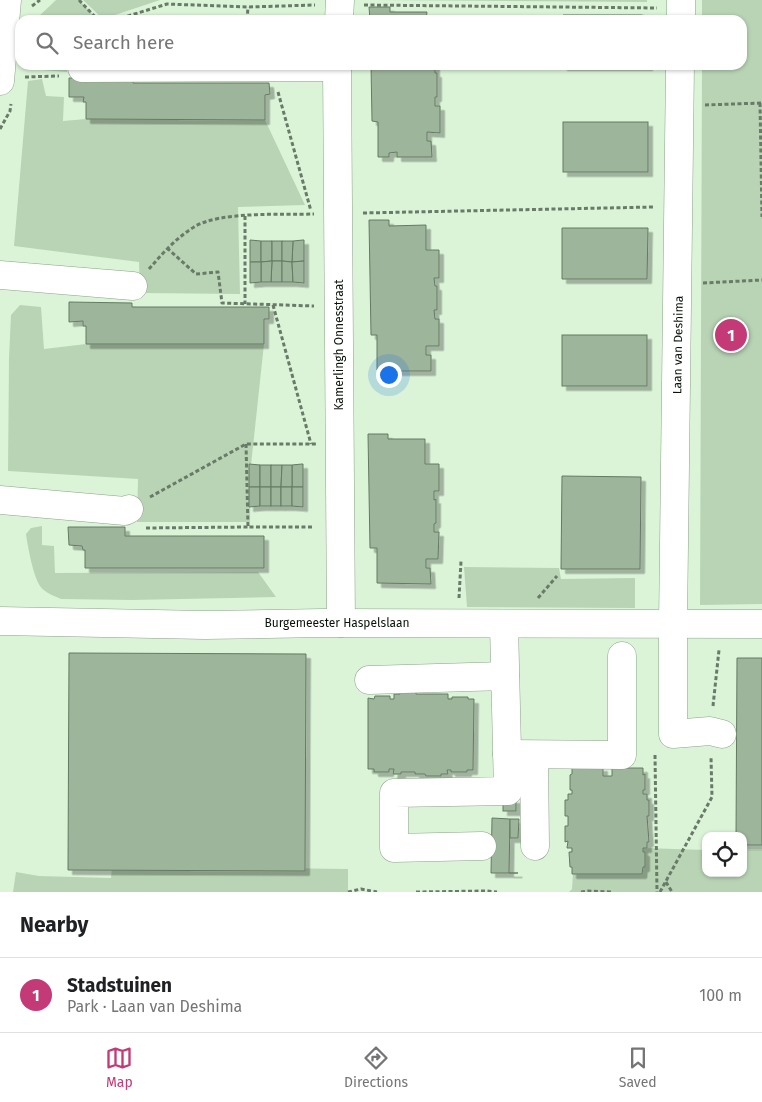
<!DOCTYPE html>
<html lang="en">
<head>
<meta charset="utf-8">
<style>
  :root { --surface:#fff; --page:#f6f6f6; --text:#202124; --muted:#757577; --line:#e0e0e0; --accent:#c33a76 }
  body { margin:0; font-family:"Fira Sans",sans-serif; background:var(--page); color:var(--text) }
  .controls { position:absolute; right:15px; bottom:15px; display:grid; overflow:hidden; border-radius:10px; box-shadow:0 1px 4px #0004 }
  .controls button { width:45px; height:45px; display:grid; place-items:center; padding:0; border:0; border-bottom:1px solid var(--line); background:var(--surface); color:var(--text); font:25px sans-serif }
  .you { position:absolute; left:388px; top:374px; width:18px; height:18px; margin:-12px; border:4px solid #fff; border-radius:50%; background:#1a73e8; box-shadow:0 0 0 8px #1a73e833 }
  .badge { display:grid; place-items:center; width:32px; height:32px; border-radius:50%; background:var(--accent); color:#fff; font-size:16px; font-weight:700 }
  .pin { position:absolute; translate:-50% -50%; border:2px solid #fff; box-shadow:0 1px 5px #0006 }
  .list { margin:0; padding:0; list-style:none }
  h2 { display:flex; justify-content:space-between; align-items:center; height:65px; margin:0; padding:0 20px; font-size:21px }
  h2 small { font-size:16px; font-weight:400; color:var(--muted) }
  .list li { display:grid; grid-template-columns:32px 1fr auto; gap:15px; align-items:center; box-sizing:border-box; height:75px; padding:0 20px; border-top:1px solid var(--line) }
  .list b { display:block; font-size:19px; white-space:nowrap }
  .list p { margin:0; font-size:16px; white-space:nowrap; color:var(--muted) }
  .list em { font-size:16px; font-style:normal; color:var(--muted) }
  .icon { flex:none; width:28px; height:28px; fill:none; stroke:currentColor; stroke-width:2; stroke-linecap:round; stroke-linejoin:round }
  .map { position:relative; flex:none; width:762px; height:892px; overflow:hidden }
  .search { position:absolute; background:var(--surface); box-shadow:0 1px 4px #0004; left:15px; right:15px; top:15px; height:55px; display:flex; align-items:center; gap:12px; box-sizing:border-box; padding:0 18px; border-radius:15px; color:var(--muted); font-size:19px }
  .sheet { height:140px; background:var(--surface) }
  nav { display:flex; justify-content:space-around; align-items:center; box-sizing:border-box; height:70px; border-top:1px solid var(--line); background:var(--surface); font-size:14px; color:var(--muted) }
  nav a { display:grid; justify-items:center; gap:2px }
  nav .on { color:var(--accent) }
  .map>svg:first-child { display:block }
</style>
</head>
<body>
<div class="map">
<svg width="762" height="892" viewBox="0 0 762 892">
  <defs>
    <filter id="shadow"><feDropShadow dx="4.5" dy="4.5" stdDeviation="0" flood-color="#0004"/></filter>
  </defs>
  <rect width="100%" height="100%" fill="#dbf4d8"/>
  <g fill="#b8d4b5">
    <polygon points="56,0 79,0 98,20 37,20 37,18"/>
    <polygon points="83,0 160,0 103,19"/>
    <polygon points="377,0 647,0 647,2"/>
    <polygon points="702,0 762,0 762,604 700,605 702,65 742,65 742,20 702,20"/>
    <polygon points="30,65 68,65 67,72 29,69"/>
    <polygon points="42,79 46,96 64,97 63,121 86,119 265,120 305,205 238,207 240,294 140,293 139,262 14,246 28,81"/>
    <polygon points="20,305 41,307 44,349 86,344 264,344 251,465 250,522 137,522 138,479 8,471 9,358 11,315"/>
    <path d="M42,526V545L54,546L55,573L258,572L276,597L132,600L61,599C54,596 44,592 40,586C33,575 28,548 26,534L31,528Z"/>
    <polygon points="464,567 559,568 561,579 635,578 635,608 467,607"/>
    <polygon points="643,848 706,850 706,873 743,873 743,850 762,850 762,892 569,892 572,889 573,874 643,873"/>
    <polygon points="112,866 348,869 348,892 13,892 16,872 39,876 111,878"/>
  </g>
  <g fill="#9db59b" stroke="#647a62" filter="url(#shadow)">
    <polygon points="369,7 390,7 390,12 427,12 426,20 370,20"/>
    <polygon points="563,15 641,15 648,16 648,20 563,20"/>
    <polygon points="250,16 261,17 261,20 250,20"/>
    <polygon points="303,16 304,16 304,20 293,20 293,17"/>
    <rect x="261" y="17" width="11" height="3"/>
    <rect x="272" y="17" width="11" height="3"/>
    <rect x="283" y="17" width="10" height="3"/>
    <polygon points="371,65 435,65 435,73 437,73 437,97 435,97 435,106 440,106 440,133 427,132 427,141 431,141 432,157 397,157 397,152 389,153 389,157 378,157 378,122 372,121"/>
    <rect x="563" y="65" width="85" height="1"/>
    <polygon points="69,78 133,79 133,83 269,83 270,94 265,95 265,120 86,119 86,102 83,102 84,97 69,97"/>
    <rect x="563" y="122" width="85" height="50"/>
    <polygon points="369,220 389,220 389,226 426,225 426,250 439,250 439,278 434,278 435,286 437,286 437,310 434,310 435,319 439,319 439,346 426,346 426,355 431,355 431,371 396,371 396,366 389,366 388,370 377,370 377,335 371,335"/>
    <polygon points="562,228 648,228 647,279 562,279"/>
    <polygon points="250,240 261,241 261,262 250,262"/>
    <polygon points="303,240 304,240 304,261 292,262 293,241"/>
    <polygon points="261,241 272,241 272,261 261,262"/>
    <rect x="272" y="241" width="10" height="20"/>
    <polygon points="282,241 293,241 292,262 282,261"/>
    <polygon points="272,261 282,261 282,282 271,282"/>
    <polygon points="272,261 271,282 261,282 261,262"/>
    <polygon points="282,261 292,262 293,282 282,282"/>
    <polygon points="304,261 304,283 293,282 292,262"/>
    <polygon points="250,262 261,262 261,282 250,283"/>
    <polygon points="69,302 132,303 132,307 269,307 269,319 264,319 264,344 86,344 86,326 83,326 83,321 69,322"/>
    <rect x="562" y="335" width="85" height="51"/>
    <polygon points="368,434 388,434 388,439 425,439 425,464 439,464 439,491 434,491 434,500 436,499 436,523 434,524 434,532 439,532 438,559 426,559 426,568 430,568 431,584 377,583 377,548 370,548"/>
    <polygon points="249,464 260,465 260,487 249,487"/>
    <polygon points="302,464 303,464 303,487 292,487 292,465"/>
    <rect x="260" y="465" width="11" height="22"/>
    <polygon points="271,465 282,465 281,487 271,487"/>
    <polygon points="282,465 292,465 292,487 281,487"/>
    <polygon points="562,476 641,477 640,569 561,569"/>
    <polygon points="249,487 260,487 260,506 249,507"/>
    <rect x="260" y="487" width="11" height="19"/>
    <rect x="271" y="487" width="10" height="19"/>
    <rect x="281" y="487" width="11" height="19"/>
    <polygon points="292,487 303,487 303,507 292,506"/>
    <polygon points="68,527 125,527 125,536 264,536 264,568 85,568 85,550 83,550 82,546 69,545"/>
    <polygon points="69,653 306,654 305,871 68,870"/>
    <polygon points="737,658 762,658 762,845 743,845 743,836 736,836"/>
    <polygon points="400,692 416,692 416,694 448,694 448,699 452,699 452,697 468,697 468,699 474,699 473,770 467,770 467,772 451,772 451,770 447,770 448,774 441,774 441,776 426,776 425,774 415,774 415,772 401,772 401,774 393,774 394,769 389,769 389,772 374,772 374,769 368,769 368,698 374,699 375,696 390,696 390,699 394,699 394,694 400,694"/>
    <polygon points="603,767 603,776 612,776 612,767 616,768 643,768 643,775 645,774 645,790 643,790 643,794 647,794 647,800 649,800 649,816 647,816 649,842 647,842 647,848 643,848 643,852 645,852 645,867 643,867 642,874 572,874 572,867 570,867 569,852 572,852 572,848 567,848 568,841 565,842 565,826 568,826 568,816 565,816 565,800 568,800 568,794 572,794 572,790 570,790 570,775 572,774 572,768"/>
    <rect x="503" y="799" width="13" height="12"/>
    <polygon points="492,818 510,819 509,873 518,873 491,873"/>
    <polygon points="510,819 519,819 518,838 510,838"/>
  </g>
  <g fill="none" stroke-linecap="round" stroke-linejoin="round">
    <defs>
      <g id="minor">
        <polyline points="339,20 340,0"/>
        <polyline points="681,20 681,0"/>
        <polyline points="337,65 341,623"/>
        <polyline points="680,65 673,625 673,734 710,731 722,734"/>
        <polyline points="82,68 337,67"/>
        <polyline points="0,81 7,0"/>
        <polyline points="0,275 133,286"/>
        <polyline points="0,500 125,511 129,509"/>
        <polyline points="0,621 205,625 323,623 762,624"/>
        <polyline points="369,680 505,676"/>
        <polyline points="507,754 622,755 622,656"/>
        <polyline points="534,755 535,846"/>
        <polyline points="482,846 394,848 394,793 508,791 504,624"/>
      </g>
    </defs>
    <use href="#minor" stroke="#8ba288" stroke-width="29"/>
    <g stroke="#697a68" stroke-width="3" stroke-dasharray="4 2.5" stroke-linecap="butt">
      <polyline points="79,0 98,20"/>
      <polyline points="364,5 657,8"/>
      <polyline points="32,6 40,0"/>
      <polyline points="115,20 167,4 248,7 315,5"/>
      <polyline points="247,20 248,7"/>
      <polyline points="25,77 59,76"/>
      <polyline points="278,92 311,211"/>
      <polyline points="760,103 762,217"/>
      <polyline points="705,105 761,103"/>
      <polyline points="0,129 10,111 11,104"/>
      <polyline points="363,213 654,207"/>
      <polyline points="245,216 245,304"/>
      <polyline points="167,248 196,274 218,272 222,303 314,306"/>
      <path d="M149,269C162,254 176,238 194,227C219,211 283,215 314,214"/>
      <polyline points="703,283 762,280"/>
      <polyline points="273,305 311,444"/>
      <polyline points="246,444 248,527 314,527"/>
      <polyline points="150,497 246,444 316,444"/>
      <polyline points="146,528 248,527"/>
      <polyline points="459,598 461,561"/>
      <polyline points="538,598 557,576"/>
      <polyline points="713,706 719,650"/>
      <polyline points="655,755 657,892"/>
      <polyline points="666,882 672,892"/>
      <polyline points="348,892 361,889 377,892"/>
      <polyline points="416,892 487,891 497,892"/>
      <polyline points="581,892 588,891 613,892"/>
      <polyline points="660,892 712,797 711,757"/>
    </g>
    <use href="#minor" stroke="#fff" stroke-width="28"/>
  </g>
  <g text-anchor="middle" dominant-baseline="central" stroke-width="5" stroke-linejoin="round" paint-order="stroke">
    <g font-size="12" fill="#0a130a" stroke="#fff">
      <text transform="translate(339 345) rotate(-90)">Kamerlingh Onnesstraat</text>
      <text transform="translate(678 345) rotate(-89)">Laan van Deshima</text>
      <text x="337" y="623">Burgemeester Haspelslaan</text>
    </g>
  </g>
</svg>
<div class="controls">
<button><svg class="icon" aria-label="locate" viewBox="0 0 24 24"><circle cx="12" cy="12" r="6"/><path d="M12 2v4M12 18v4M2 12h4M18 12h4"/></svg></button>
</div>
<div class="you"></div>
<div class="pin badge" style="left:731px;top:335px">1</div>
<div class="search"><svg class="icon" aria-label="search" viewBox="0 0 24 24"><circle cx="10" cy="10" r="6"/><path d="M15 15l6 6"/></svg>Search here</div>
</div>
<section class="sheet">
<h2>Nearby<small></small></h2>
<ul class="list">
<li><span class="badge">1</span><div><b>Stadstuinen</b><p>Park · Laan van Deshima</p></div><em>100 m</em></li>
</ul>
</section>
<nav>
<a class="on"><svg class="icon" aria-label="map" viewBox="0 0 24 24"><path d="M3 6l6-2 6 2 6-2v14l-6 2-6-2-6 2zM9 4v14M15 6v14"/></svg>Map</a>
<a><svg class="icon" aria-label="directions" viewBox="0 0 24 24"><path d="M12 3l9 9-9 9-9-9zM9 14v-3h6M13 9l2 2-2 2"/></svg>Directions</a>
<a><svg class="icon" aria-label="saved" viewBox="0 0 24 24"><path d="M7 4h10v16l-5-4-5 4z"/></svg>Saved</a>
</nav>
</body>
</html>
